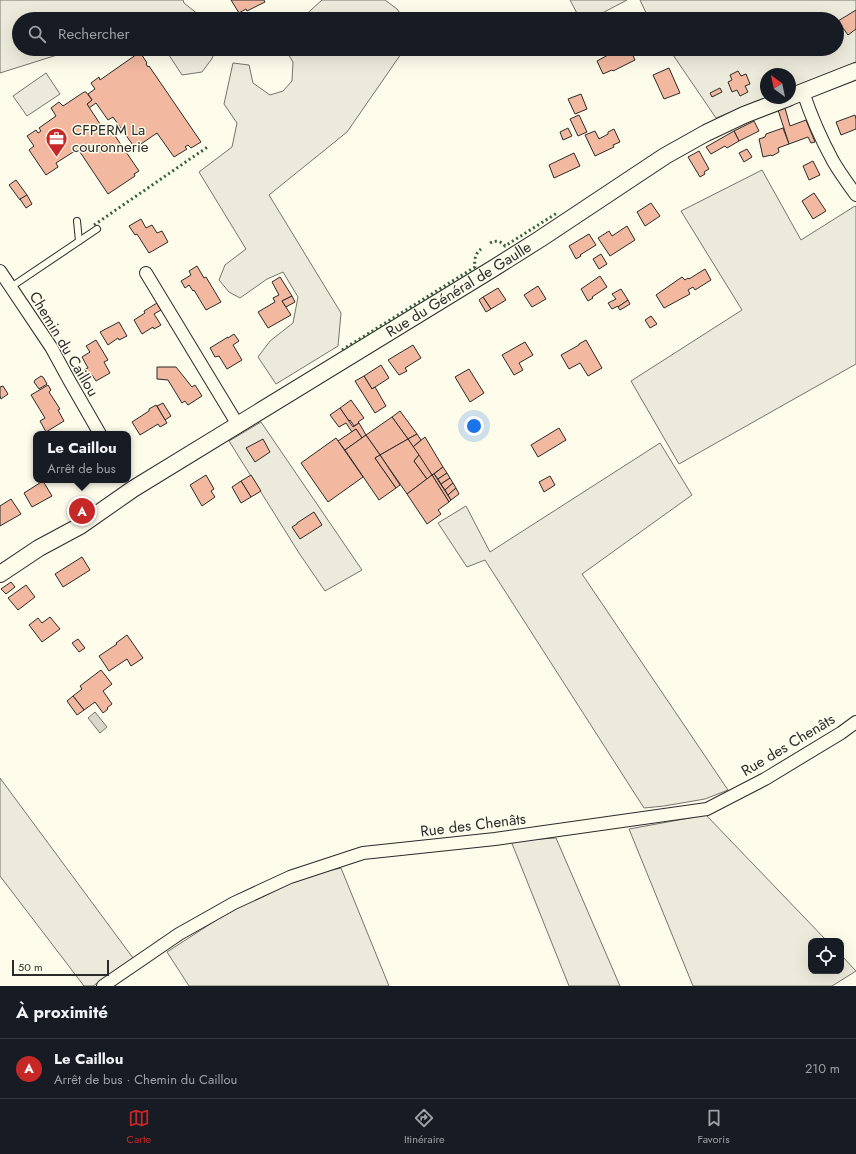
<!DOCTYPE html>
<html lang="fr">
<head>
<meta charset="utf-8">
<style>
  :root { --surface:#171b24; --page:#242831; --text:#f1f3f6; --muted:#9ea1a6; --line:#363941; --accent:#c62828 }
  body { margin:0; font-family:Jost,sans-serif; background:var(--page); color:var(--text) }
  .controls { position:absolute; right:12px; bottom:12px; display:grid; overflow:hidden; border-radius:8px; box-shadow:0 4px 16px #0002 }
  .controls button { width:36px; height:36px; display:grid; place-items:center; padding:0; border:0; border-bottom:1px solid var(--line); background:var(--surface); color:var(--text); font:20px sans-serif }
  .compass { position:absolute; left:760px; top:68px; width:36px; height:36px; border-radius:50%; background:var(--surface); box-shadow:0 4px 16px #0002; rotate:327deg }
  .scale { position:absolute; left:12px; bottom:10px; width:97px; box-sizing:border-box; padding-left:4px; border:2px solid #2b2b2b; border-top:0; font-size:11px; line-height:14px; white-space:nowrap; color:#2b2b2b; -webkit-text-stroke:3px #fdfbea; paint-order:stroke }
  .you { position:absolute; left:474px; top:426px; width:14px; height:14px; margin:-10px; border:3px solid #fff; border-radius:50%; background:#1a73e8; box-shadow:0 0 0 6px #1a73e833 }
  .badge { display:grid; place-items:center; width:26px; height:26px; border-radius:50%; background:var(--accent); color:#fff; font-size:13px; font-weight:700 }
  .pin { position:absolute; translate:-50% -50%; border:2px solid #fff; box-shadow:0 1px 4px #0006 }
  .popup { position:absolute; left:33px; top:431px; width:98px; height:52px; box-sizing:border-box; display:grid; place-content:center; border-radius:8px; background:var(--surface); filter:drop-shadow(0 1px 3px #0005); font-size:13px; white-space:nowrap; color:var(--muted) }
  .popup b { font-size:15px; color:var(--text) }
  .popup::after { content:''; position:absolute; left:50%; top:100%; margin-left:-8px; border:8px solid transparent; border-top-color:var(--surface) }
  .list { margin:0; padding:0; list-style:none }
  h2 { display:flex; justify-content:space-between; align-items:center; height:52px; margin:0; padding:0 16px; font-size:17px }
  h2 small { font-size:13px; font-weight:400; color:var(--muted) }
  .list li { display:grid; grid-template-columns:26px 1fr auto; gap:12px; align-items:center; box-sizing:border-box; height:60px; padding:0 16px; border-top:1px solid var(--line) }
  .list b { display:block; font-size:15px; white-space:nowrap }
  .list p { margin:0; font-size:13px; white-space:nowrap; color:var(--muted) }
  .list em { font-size:13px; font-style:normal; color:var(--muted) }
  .icon { flex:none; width:22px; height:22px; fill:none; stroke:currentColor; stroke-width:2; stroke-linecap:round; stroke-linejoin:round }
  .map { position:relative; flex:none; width:856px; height:986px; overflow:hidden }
  .search { position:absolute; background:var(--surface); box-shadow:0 4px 16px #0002; left:12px; right:12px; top:12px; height:44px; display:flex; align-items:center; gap:10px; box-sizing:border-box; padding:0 14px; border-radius:22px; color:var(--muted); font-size:15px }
  .sheet { height:112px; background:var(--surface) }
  nav { display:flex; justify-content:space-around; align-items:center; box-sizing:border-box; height:56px; border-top:1px solid var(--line); background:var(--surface); font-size:11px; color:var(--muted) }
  nav a { display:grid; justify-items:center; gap:2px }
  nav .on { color:var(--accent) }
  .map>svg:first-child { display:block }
</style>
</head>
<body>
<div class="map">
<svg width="856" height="986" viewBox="0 0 856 986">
  <rect width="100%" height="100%" fill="#fdfbea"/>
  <g fill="#ecebdb" stroke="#74746e">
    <polygon points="0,0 183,0 184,3 204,19 146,19 143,14 134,19 19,19 19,49 76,49 0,73"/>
    <polygon points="322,0 385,0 397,9 404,19 301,19"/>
    <polygon points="570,0 627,0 591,19 580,19"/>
    <polygon points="640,0 856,0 856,62 790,88 790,74 766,74 766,98 716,118 669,49 837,49 837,19 649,19"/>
    <polygon points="165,49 217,49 211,60 202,72 182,75"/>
    <polygon points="285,49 402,49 401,54 347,132 269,195 341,313 338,346 276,384 258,357 270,341 293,323 298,297 283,272 267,279 240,298 229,292 219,280 225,265 246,249 199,172 232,147 237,123 224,104 233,63 249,65 253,83 270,95 283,91 292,81 293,62"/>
    <polygon points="46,73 60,94 27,116 13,96"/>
    <polygon points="762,170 801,240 855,206 856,207 856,364 679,464 631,381 742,310 681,211"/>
    <polygon points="261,422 362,570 325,591 299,553 229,441"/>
    <polygon points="660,443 692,495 582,574 728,790 705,799 664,806 644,808 485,560 467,567 438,523 466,506 490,552"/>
    <polygon points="0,778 133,958 93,986 84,986 0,876"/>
    <polygon points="706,815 827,941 811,941 811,971 841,971 841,955 856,971 832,986 693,986 629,829"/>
    <polygon points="556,838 620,986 569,986 511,841"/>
    <polygon points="341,868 389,986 189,986 167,952 218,919 250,901 301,877"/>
  </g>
  <polygon fill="#d8d7c9" stroke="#74746e" points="95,712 107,727 100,733 88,718"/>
  <g fill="#f2b8a0" stroke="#2b2b2b">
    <polygon points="231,0 264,0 265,2 247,11 246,9 239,13"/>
    <polygon points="856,10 856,29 848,35 838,21"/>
    <polygon points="619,49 630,49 635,60 613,71 612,70 603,74 597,61"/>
    <polygon points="140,52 147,63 146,64 148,67 149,66 201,142 191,148 188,145 185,147 187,149 174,157 157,133 135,148 113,117 108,120 96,103 89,108 87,104 92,100 88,94 95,89 91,83 99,77 100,80"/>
    <polygon points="669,68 680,93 664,99 653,75"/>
    <polygon points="738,71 741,76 746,74 750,84 745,86 748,92 740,96 737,90 732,92 728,82 732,80 730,75"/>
    <polygon points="720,88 722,92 712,97 710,93"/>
    <polygon points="84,92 86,92 92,100 87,104 102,127 107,124 139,171 134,174 135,176 108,194 78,149 56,163 58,167 46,175 29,150 34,146 27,136 36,130 38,133 41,131 39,128 56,116 51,108 59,102 63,106"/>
    <polygon points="581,94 587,109 575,114 568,99"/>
    <polygon points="785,108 790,126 806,120 815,142 811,143 808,137 789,144 778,110"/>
    <polygon points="579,115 587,132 578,136 570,119"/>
    <polygon points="855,115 856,119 856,129 841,135 836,122"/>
    <polygon points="754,121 759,131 739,141 734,131"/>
    <polygon points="568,128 572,136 563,140 560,132"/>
    <polygon points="783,128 789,144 778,148 779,152 772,156 771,155 763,157 759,139 765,137 766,134"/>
    <polygon points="614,129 620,142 613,145 614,147 595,156 585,135 595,131 599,139 608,134 608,132"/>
    <polygon points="734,131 739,141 727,148 725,146 711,154 706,147"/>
    <polygon points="747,149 752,157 744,162 739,153"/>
    <polygon points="699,151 709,169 704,172 705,174 700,177 688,157"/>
    <polygon points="574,153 580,166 554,178 549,165"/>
    <polygon points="813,161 820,175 809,180 803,166"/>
    <polygon points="16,180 27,195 20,200 9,185"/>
    <polygon points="814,193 826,211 813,219 802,201"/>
    <polygon points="27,195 32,204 26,208 20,199"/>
    <polygon points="651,203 660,216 645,226 637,212"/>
    <polygon points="141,219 146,228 152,225 157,233 162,231 168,242 149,253 137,234 135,235 129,226"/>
    <polygon points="627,226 635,240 610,256 598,238 609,231 612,236"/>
    <polygon points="589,234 596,245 580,255 581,256 576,259 569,246"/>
    <polygon points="601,254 607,264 599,269 593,259"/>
    <polygon points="197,266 204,278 206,277 221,302 206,310 194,290 193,291 189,285 185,288 181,281 191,275 189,271"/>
    <polygon points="705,269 711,280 695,290 693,287 688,290 690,294 664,308 656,295 682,277 685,280 688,278 689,279"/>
    <polygon points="600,276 607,287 592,297 593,298 588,301 581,289"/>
    <polygon points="280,277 292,296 282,301 291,315 268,328 258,312 275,302 273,298 279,295 272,282"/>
    <polygon points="538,286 546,299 532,307 524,295"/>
    <polygon points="498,288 506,300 491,309 483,297"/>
    <polygon points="621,289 628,300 618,307 618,306 612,309 608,303 616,299 612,294"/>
    <polygon points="292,296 295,302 286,307 282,301"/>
    <polygon points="483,297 491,309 486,312 479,300"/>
    <polygon points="628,300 630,304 620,310 618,307"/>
    <polygon points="157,303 161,310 154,314 161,325 154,329 153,327 142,334 134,320 145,313 144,311"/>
    <polygon points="651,316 657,324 650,328 645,320"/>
    <polygon points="119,322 127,336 119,340 118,338 108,345 100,332"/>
    <polygon points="234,334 239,341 233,345 242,360 227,369 219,356 215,357 210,348 228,337 228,338"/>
    <polygon points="96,340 108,360 104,362 110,373 96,381 92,375 88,377 84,370 88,368 82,357 90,352 86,346"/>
    <polygon points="586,340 602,368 588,376 580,363 569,369 561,355 579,345 579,344"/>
    <polygon points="525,342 533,355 519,363 523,370 514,375 502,355"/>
    <polygon points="413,345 421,358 405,368 407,371 399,375 388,360"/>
    <polygon points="381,365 389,378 372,389 364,376"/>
    <polygon points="157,367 176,367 192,387 195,385 202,396 188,405 185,401 182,403 168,380 157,379"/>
    <polygon points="469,369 484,393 470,402 455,377"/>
    <polygon points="41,376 43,377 47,384 39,389 34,382 35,380"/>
    <polygon points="364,376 372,389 375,387 386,406 375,413 355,381"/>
    <polygon points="48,385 51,390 49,392 60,409 58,410 64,421 46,432 40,421 45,418 31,395"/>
    <polygon points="3,386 8,394 1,399 0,396 0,387"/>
    <polygon points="351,400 364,418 358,422 359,423 354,426 350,420 349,421 340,408"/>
    <polygon points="163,403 171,416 165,420 157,406"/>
    <polygon points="156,405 167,423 160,427 158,424 140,435 132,422 149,411 149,409"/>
    <polygon points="340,408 353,427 359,423 366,435 362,438 356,429 352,432 346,423 339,427 330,415"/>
    <polygon points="400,411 417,434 408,439 392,417"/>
    <polygon points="392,417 408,439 380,455 366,435"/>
    <polygon points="559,428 566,440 538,457 531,445"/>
    <polygon points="356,429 362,438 345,450 338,441"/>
    <polygon points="417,434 421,440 413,447 408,439"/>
    <polygon points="366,435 380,455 375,458 396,488 379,500 345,450"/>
    <polygon points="425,437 443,467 432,475 413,447"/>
    <polygon points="336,438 363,477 328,502 301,463"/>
    <polygon points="263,439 270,452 255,462 246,448"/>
    <polygon points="408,439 419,455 414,461 427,479 407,494 380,455"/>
    <polygon points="380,455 400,485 396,488 375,458"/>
    <polygon points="419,455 432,475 427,479 414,461"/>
    <polygon points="443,467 447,473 438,479 434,474"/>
    <polygon points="447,473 450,478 441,484 438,479"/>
    <polygon points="434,474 451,500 449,502 432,475"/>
    <polygon points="206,475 214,489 211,491 215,497 202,506 190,485"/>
    <polygon points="251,475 261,491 251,497 241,481"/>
    <polygon points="432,475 449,502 438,510 441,514 427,524 407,494"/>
    <polygon points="550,476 555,485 544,492 539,482"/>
    <polygon points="450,478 453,483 445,490 441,484"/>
    <polygon points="43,481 52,496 32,507 24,493"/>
    <polygon points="241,481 251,497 241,503 232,487"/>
    <polygon points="453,483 456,488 448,495 445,490"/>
    <polygon points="456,488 459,494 451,500 448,495"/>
    <polygon points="11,499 21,514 0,526 0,506"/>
    <polygon points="314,512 322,525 300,539 292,527 297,524 297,523"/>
    <polygon points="82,557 90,570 63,587 55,574"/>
    <polygon points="11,582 15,587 6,594 1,589"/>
    <polygon points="26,585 35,597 18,610 8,598"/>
    <polygon points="50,617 60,629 42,642 29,625 38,618 42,623"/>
    <polygon points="127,635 143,658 131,666 127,659 109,671 99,656 117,644 116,643"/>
    <polygon points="78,639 85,648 79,652 72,643"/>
    <polygon points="101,670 112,684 103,691 112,704 107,708 108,709 103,713 95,702 84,710 73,696 82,689 80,686"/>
    <polygon points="73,696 84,710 77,715 67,701"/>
  </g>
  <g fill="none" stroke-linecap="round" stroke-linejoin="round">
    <defs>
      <g id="lane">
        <polyline points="77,221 79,241"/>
        <polyline points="11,287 97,229"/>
      </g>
      <g id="street">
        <path d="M803,92C811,116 821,139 833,161C840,173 848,184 856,195"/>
        <polyline points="0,271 51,347 69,380 100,434"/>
        <polyline points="146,273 238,425"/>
        <polyline points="103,986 179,934 234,903 290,877 363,853 495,839 707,809 765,779 841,733 856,722"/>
      </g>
      <g id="secondary">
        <polyline points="790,97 856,71"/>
        <path id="s1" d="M0,574L39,548L80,526L133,489L494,268L540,239L665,156L706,133L744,115L788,98"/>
      </g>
    </defs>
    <use href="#lane" stroke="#2b2b2b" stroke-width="8"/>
    <use href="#street" stroke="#2b2b2b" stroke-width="14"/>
    <use href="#secondary" stroke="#2b2b2b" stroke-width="18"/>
    <use href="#lane" stroke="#fdfbea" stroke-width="6"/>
    <use href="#street" stroke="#fdfbea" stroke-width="12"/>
    <use href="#secondary" stroke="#fdfbea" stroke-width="16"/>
    <g stroke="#34623c" stroke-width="3" stroke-dasharray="2 3" stroke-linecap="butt">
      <polyline points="94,225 209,146"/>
      <path d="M490,243C496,240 501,241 505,246L557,213"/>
      <path d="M342,350L475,267C474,260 475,254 481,249"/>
    </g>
  </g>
  <defs>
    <symbol id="office-pin" viewBox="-11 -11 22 30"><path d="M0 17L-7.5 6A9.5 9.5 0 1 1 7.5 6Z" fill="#c62828" stroke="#fdfbea"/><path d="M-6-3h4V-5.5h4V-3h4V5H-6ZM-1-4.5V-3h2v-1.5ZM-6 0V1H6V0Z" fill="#fff"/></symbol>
  </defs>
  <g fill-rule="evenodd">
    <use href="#office-pin" x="44" y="126" width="25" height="34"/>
  </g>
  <g text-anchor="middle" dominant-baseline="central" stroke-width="3" stroke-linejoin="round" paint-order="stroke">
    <g font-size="15" fill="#2b2b2b" stroke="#fdfbea" text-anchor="start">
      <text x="72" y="130">CFPERM La<tspan x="72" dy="17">couronnerie</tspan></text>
    </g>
    <g font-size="15" fill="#2b2b2b" stroke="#fdfbea">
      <text stroke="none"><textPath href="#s1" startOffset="540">Rue du Général de Gaulle</textPath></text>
      <text transform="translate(64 344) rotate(59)">Chemin du Caillou</text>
      <text transform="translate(788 745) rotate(-31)">Rue des Chenâts</text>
      <text transform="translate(473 825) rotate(-7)">Rue des Chenâts</text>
    </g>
  </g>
</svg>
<div class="controls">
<button><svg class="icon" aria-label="locate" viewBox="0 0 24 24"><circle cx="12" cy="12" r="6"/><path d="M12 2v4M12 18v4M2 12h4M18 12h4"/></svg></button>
</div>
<svg class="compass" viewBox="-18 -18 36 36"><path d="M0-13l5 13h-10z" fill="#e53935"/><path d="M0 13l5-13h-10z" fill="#9ea1a6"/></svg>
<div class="scale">50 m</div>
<div class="you"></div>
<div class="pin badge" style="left:82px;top:511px">A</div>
<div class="popup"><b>Le Caillou</b>Arrêt de bus</div>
<div class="search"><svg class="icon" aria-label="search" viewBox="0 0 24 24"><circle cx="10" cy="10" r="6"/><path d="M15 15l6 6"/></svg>Rechercher</div>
</div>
<section class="sheet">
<h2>À proximité<small></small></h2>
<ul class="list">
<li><span class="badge">A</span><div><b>Le Caillou</b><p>Arrêt de bus · Chemin du Caillou</p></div><em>210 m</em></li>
</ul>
</section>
<nav>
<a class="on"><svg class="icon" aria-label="map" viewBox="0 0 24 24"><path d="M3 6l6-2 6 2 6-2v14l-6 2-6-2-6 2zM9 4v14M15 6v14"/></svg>Carte</a>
<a><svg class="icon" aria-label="directions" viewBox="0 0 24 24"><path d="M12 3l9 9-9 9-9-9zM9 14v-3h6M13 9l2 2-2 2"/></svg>Itinéraire</a>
<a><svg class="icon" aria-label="saved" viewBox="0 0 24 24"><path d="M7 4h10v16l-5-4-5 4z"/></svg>Favoris</a>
</nav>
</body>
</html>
